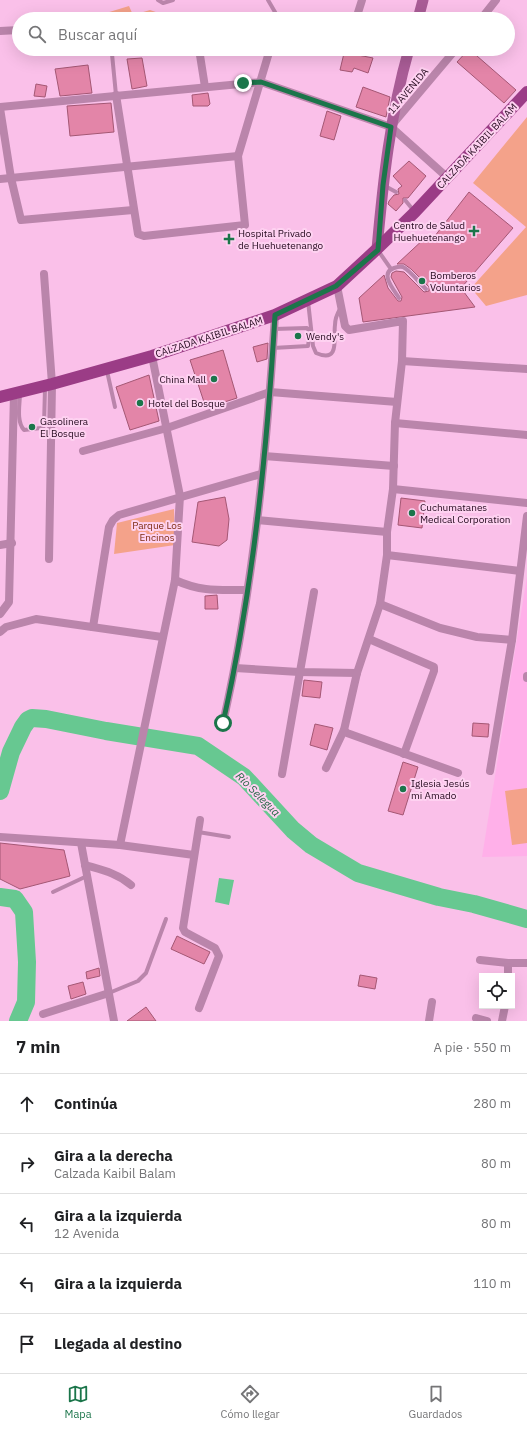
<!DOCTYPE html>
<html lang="es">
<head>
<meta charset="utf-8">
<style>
  :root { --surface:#fff; --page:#f2f2f2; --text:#202124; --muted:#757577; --line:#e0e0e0; --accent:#1b754a }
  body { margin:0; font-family:"IBM Plex Sans",sans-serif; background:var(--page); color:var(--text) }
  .controls { position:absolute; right:12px; bottom:12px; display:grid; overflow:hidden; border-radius:0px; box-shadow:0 4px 16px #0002 }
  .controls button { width:36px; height:36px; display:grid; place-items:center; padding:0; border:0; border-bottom:1px solid var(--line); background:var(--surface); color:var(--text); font:20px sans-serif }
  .stop { position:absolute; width:12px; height:12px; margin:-9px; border:3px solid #1b754a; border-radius:50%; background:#fff }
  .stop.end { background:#1b754a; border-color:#fff; box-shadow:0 1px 4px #0008 }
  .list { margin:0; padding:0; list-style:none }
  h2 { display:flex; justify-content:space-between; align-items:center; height:52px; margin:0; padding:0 16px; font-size:17px }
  h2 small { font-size:13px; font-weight:400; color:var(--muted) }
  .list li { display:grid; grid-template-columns:26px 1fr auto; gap:12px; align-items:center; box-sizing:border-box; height:60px; padding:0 16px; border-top:1px solid var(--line) }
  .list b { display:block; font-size:15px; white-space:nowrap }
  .list p { margin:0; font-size:13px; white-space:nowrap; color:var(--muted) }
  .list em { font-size:13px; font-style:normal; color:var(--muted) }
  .icon { flex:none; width:22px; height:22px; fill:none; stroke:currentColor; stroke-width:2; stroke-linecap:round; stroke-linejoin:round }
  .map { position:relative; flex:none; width:527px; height:1021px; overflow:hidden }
  .search { position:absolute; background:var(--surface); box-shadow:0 4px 16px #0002; left:12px; right:12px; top:12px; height:44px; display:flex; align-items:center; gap:10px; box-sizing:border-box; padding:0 14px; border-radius:22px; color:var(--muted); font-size:15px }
  .sheet { height:352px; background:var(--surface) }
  nav { display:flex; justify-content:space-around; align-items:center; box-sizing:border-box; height:56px; border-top:1px solid var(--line); background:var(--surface); font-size:11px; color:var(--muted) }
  nav a { display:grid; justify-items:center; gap:2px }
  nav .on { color:var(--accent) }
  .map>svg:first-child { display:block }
</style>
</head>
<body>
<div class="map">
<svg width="527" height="1021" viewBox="0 0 527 1021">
  <rect width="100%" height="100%" fill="#fac0e9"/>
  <polygon fill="#ffb0e9" points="527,576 527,856 482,857"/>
  <g fill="#f4a28a">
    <polygon points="129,6 133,15 150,10 176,19 97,19 106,13"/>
    <polygon points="527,117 527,295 486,306 471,288 526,227 473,183"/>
    <polygon points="174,509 175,545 114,554 117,523"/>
    <polygon points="527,788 527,843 512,845 505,791"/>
  </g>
  <polygon fill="#67c891" points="219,878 234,880 229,905 215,902"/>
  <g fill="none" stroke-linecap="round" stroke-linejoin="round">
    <g stroke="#67c891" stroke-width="18">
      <polyline points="0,791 11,752 23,727 28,720 32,718 46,719 106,731 198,746 244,777 293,830 311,845 358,873 439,897 474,904 527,919"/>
      <polyline points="0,897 15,899 24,912 27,962 26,1002 18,1021"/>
    </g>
  </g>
  <g fill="#e385a8" stroke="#a45774">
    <polygon points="345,49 360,49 358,55 373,58 368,73 354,68 352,72 340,70"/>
    <polygon points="469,49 516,90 504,103 457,62"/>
    <polygon points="142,58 147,86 132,89 127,59"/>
    <polygon points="88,65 92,93 60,96 55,69"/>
    <polygon points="36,84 47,86 45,97 34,96"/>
    <polygon points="363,87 390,97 386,117 356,107"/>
    <polygon points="208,93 210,104 208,106 193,106 192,95"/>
    <polygon points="111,103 114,132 70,136 67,106"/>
    <polygon points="327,111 341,116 334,140 320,136"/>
    <polygon points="409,161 426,176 408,198 403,198 403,203 396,211 388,204 389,201 394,195 399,194 398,189 402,186 393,176"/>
    <polygon points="469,192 513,228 461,288 475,307 363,322 359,298 384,275 388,288 398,301 401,301 402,297 391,277 392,273 396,271 404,272 424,292 429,291 429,287 411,269 404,264 397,264 426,237 431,241"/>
    <polygon points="268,343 267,359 257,362 253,347"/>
    <polygon points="223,350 237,398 206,408 190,360"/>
    <polygon points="149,375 159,421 130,430 116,387"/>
    <polygon points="225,497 229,519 227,540 219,546 192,542 198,502"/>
    <polygon points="401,498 425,501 422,528 398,525"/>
    <polygon points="217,595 218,609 205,609 205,596"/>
    <polygon points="304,680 322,682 320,698 302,696"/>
    <polygon points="473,723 489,724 488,737 472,736"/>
    <polygon points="315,724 333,728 327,750 310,745"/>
    <polygon points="403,762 418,767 403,815 388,811"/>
    <polygon points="0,843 64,850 70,876 20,889 0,879"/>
    <polygon points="177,936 210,952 204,964 171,949"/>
    <polygon points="99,968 100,976 87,979 86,972"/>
    <polygon points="360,975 377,978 375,989 358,986"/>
    <polygon points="83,982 86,994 71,999 68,986"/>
    <polygon points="146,1007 156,1021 127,1021"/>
  </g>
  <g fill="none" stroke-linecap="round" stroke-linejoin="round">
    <g stroke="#ba85ab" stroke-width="4">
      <polyline points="158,0 163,3 173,0"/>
      <polyline points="268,0 279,19"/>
      <polyline points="112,54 116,95"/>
      <polyline points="385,186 396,192"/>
      <polyline points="405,200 414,211"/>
      <polyline points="377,249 391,269"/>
      <path d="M399,298C394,290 379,273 394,268C397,267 400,266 403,267C411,271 419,283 426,289"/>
      <path d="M308,301L313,346L316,353C341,364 333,337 335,325C335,319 337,314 340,309"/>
      <polyline points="273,348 308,346 310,332 307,328 274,329"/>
      <polyline points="107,371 115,407"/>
      <path d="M20,393C20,404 16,421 24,430L41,428L44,426L45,388"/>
      <polyline points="198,832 229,837"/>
      <polyline points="53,892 87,876"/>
      <polyline points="109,993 138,981 146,973 166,919"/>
    </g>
    <g stroke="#ba85ab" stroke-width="8">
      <polyline points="279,19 282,16 291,19"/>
      <polyline points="356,19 362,0"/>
      <polyline points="481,19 496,0"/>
      <polyline points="0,31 19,30"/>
      <polyline points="199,49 205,87"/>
      <polyline points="395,49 408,53"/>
      <polyline points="116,95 138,234 144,236 245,225 238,156 270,49"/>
      <polyline points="0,107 261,82 391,127 448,178"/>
      <polyline points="0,108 11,178 21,220 133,210"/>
      <polyline points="392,125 456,49"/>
      <polyline points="0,179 238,156"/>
      <polyline points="44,274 52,384 49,559"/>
      <polyline points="402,361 527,369"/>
      <polyline points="395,423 527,435"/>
      <polyline points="83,451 167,428 270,392 397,402"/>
      <polyline points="264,456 394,466"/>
      <polyline points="393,489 527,503"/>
      <polyline points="257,520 387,532"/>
      <polyline points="0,545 12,543"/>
      <polyline points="387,555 520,571"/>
      <path d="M175,580C201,592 219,590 247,590"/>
      <polyline points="380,604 440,628 477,637 512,640"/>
      <polyline points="0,614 9,602 14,393"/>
      <polyline points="93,627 109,527 113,520 119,515 261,474"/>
      <polyline points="0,632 6,627 36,619 162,637"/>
      <polyline points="369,639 434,667 434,671 404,754"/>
      <polyline points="235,668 299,672 357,673"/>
      <polyline points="527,676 527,678"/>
      <path d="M223,723C253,589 267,452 275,315"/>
      <polyline points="344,730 347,733 458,773"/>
      <polyline points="326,768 344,730 357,673 380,604 387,555 387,532 393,489 395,423 402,361 403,321 349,330 345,326 337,286"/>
      <polyline points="490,771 512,640 527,516"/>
      <polyline points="282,774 314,592"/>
      <polyline points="0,837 120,845 194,855"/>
      <polyline points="81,843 114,1021"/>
      <polyline points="120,845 175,580 180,496 152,356"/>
      <path d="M85,865C102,870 117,873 131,885"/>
      <polyline points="480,960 508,963"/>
      <polyline points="508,976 508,963 527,963"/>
      <polyline points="199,1008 219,956 215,948 185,932 183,928 200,820"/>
      <polyline points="43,1014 109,993"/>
      <polyline points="476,1018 487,1021"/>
      <polyline points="429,1021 432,1002"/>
      <polyline points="502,1021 505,1006"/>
    </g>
    <g stroke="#a95c96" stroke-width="11">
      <polyline points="418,19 423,0"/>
      <path d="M377,249C383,182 390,115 409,49"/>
    </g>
    <polyline stroke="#9b3c86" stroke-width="12" points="0,397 52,384 152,356 275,315 337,286 377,249 415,212 527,92"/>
  </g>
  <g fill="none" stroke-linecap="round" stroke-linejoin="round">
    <path stroke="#1b754a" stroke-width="5" d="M223,723C253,589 267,452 275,315L336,286L378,250L383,185L391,127L261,82L243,83"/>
  </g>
  <g fill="#1b754a" stroke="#fed2f1" stroke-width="1.5">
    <path d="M472 225h4v4h4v4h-4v4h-4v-4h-4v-4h4z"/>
    <path d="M227 233h4v4h4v4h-4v4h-4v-4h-4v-4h4z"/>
    <circle cx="422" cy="281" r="4"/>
    <circle cx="298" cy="336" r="4"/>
    <circle cx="214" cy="379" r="4"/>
    <circle cx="140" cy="403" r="4"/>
    <circle cx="32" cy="427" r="4"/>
    <circle cx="412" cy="513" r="4"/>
    <circle cx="403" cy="789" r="4"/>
  </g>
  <g text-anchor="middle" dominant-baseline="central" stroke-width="4" stroke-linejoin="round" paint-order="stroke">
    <g font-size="10" fill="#23091d" stroke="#fed2f1">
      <text transform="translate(408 91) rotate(-50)">11 AVENIDA</text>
      <text transform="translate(477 146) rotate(-47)">CALZADA KAIBIL BALAM</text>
      <text transform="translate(209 337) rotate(-18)">CALZADA KAIBIL BALAM</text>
    </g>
    <g font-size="10" fill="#23091d" stroke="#fed2f1" text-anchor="start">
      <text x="465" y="225" text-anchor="end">Centro de Salud<tspan x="465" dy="12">Huehuetenango</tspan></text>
      <text x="238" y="233">Hospital Privado<tspan x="238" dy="12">de Huehuetenango</tspan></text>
      <text x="430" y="275">Bomberos<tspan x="430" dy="12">Voluntarios</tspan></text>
      <text x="306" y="336">Wendy's</text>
      <text x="206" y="379" text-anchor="end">China Mall</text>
      <text x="148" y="403">Hotel del Bosque</text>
      <text x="40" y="421">Gasolinera<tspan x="40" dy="12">El Bosque</tspan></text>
      <text x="420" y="507">Cuchumatanes<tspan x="420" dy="12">Medical Corporation</tspan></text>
      <text x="411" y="783">Iglesia Jesús<tspan x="411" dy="12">mi Amado</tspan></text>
    </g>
    <g font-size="10" fill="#7d2a0f" stroke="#fed2f1">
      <text x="157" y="525">Parque Los<tspan x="157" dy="12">Encinos</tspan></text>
    </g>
    <g font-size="11" font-style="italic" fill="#206642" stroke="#fed2f1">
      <text transform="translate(258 794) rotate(45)">Río Selegua</text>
    </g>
  </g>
</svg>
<div class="controls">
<button><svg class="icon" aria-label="locate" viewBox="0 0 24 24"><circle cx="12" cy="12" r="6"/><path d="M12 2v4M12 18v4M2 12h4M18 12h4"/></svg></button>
</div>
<div class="stop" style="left:223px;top:723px"></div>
<div class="stop end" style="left:243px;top:83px"></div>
<div class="search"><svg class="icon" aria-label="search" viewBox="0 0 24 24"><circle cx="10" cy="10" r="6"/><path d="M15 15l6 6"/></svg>Buscar aquí</div>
</div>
<section class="sheet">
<h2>7 min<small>A pie · 550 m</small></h2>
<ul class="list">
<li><svg class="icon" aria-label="ahead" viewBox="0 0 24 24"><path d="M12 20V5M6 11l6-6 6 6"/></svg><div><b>Continúa</b></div><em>280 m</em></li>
<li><svg class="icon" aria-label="right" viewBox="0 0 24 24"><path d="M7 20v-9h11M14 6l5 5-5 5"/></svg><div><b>Gira a la derecha</b><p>Calzada Kaibil Balam</p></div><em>80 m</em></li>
<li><svg class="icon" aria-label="left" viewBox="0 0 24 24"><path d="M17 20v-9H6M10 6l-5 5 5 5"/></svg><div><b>Gira a la izquierda</b><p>12 Avenida</p></div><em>80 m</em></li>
<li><svg class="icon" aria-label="left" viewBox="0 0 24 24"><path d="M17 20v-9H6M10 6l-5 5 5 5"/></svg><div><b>Gira a la izquierda</b></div><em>110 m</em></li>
<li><svg class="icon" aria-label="arrive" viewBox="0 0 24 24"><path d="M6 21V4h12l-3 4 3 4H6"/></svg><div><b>Llegada al destino</b></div></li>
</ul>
</section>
<nav>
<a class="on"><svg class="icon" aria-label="map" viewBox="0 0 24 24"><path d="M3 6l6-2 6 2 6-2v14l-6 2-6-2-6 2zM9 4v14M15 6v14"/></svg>Mapa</a>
<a><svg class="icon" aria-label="directions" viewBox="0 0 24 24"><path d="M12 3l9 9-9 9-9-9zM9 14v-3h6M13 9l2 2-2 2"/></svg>Cómo llegar</a>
<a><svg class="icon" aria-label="saved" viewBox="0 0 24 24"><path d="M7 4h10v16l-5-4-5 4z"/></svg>Guardados</a>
</nav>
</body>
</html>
